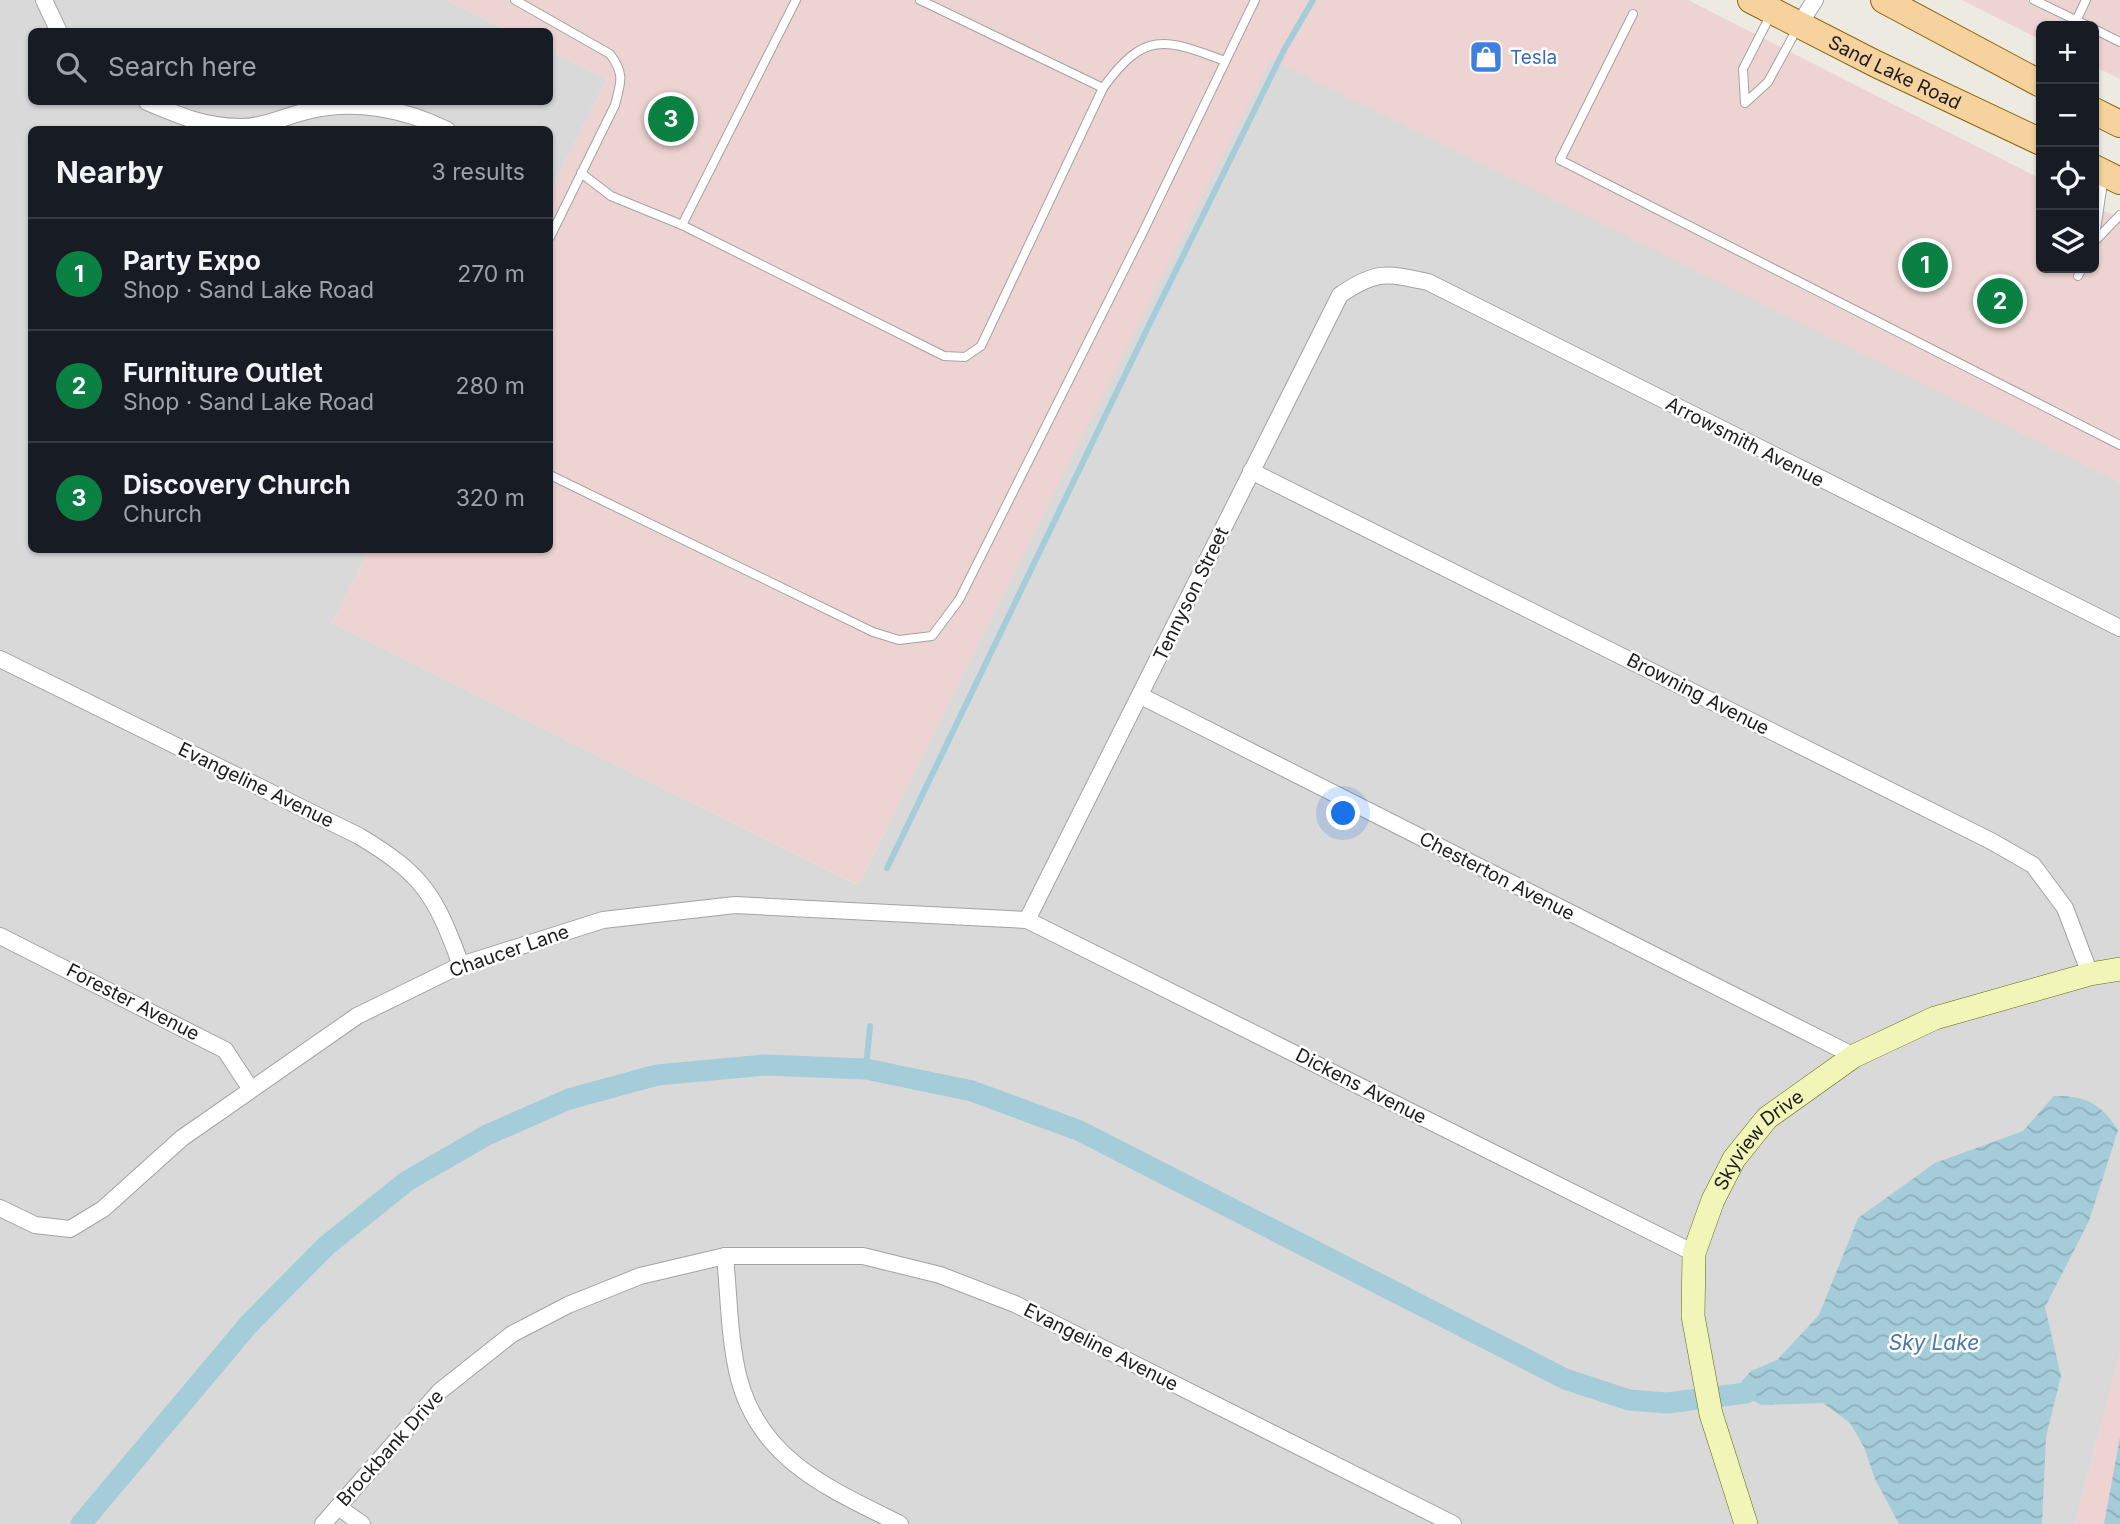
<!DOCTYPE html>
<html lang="en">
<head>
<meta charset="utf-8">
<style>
  :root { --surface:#171b24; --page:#20242c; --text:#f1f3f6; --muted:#9ea1a6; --line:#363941; --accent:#0b8043 }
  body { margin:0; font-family:Inter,sans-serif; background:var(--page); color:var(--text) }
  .controls { position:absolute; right:21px; top:21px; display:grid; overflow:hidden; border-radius:10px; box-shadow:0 2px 5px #0004 }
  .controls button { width:63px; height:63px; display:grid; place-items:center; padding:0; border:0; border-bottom:2px solid var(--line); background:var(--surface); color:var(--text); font:35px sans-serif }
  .you { position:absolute; left:1344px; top:814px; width:24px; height:24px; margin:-18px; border:5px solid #fff; border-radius:50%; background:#1a73e8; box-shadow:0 0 0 10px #1a73e833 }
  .badge { display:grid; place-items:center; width:46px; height:46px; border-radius:50%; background:var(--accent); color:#fff; font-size:23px; font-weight:700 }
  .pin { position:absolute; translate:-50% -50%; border:4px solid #fff; box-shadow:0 2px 7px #0006 }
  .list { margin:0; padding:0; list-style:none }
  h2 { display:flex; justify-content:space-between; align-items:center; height:91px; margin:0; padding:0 28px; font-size:30px }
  h2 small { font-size:23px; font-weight:400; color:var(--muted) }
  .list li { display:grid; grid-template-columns:46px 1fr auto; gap:21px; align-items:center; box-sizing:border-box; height:112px; padding:0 28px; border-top:2px solid var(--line) }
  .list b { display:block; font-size:26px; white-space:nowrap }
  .list p { margin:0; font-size:23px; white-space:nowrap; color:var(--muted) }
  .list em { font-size:23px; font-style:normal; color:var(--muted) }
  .icon { flex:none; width:38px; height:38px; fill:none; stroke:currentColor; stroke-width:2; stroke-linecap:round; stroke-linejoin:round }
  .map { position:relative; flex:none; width:2120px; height:1524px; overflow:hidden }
  .search { position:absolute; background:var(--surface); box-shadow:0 2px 5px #0004; left:28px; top:28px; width:525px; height:77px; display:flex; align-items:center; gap:18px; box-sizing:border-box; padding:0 24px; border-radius:10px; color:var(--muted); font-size:26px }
  .panel { position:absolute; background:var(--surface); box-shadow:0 2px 5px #0004; left:28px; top:126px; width:525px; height:427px; border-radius:10px }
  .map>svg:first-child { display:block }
</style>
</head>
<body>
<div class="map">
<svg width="2120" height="1524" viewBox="0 0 2120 1524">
  <defs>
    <pattern id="water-waves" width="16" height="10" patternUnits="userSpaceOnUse" patternTransform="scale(1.75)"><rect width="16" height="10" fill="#a5ccd9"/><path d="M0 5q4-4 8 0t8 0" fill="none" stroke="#8dafba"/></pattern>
  </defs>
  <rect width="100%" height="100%" fill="#edeae2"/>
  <polygon fill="#dad9d9" points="0,0 445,0 510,31 32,32 32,102 550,102 550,51 607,79 550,192 550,130 32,130 32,550 369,550 332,623 858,885 1271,58 2120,482 2120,1353 2075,1524 0,1524"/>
  <g fill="#edd4d2">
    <polygon points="445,0 1688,0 2041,179 2041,268 2094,268 2094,205 2120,219 2120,482 1271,59 858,885 332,623 369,550 550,550 550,192 607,79 550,51 550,32 510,31"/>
    <polygon points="1962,0 2120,0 2120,79 2094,66 2094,26 2041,26 2041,40"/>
    <polygon points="2120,1353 2120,1524 2075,1524"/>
  </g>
  <g fill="url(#water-waves)">
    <path d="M2054,1096C2087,1096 2100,1103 2118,1130L2089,1221L2045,1307L2061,1376L2046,1437L2042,1524H1899L1875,1479L1864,1447L1850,1423L1823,1403L1761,1405L1748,1398L1741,1382L1751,1371L1777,1360L1819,1315L1858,1218L1935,1163L2023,1131Z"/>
    <polygon points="2120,1437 2120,1524 2104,1524"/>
  </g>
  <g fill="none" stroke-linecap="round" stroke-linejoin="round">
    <g stroke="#a5ccd9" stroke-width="6">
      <polyline points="887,868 1151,321 1284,50 1313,0"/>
      <polyline points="866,1069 870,1026"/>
    </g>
    <polyline stroke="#a5ccd9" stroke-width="21" points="81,1524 249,1324 326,1246 407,1181 487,1135 569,1099 657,1075 765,1065 866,1069 972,1091 1080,1131 1565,1379 1629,1400 1667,1403 1746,1393"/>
    <defs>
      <g id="lane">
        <path d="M515,0L610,54C625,74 621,82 615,105L550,237"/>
        <polyline points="920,0 1103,88"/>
        <polyline points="2034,0 2088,26"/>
        <polyline points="1633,14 1560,160 2120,445"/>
        <polyline points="1771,14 1743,69 1745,103 1768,82 1798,27"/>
        <polyline points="2076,21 2086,0"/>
        <polyline points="2094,29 2120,42"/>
        <path d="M581,173L611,196L682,225L944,356L965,357L981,346L1103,88C1144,31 1164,38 1225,61"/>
        <polyline points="682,225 796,0"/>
        <polyline points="2094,242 2120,215"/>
        <polyline points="2094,243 2104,176"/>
        <polyline points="2078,276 2082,268"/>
        <polyline points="550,475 873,632 899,640 932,636 959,600 1142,234 1255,0"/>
      </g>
      <g id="street">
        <polyline points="44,0 59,32"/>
        <polyline points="1799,25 1815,0"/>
        <path d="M147,102C180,116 203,126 239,127C260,128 286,116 307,111C354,99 405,109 447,130"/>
        <polyline points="1251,471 1991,841 2033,865 2065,908 2090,974"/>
        <path d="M0,659L359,836C424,875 435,895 461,965"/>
        <polyline points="1141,696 1854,1056"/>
        <path d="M1027,920L1340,295C1376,270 1387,273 1428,282L2120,628"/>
        <polyline points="0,936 225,1050 250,1088"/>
        <polyline points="0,1208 35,1225 70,1229 103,1209 182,1138 357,1016 461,965 603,920 735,905 1027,920 1694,1253"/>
        <path d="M725,1256C729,1296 729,1340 739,1379C761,1461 830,1489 900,1524"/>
        <polyline points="338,1507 362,1524"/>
        <polyline points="323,1524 440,1391 512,1334 568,1305 640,1276 725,1256 863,1256 940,1275 1015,1304 1453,1524"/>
      </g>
      <g id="secondary">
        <path id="s1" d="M1746,1524L1711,1414L1693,1316L1694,1253L1713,1200L1734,1159L1767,1118L1854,1056L1935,1018L2090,974L2120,969"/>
      </g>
      <g id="primary">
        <path id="s2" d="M1751,0L1876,64L2041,142"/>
        <polyline points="1884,0 2041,84"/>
        <polyline points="2094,111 2120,124"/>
        <polyline points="2094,168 2120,181"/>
      </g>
    </defs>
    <use href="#lane" stroke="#a3a3a3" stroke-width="10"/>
    <use href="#street" stroke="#a3a3a3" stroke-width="18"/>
    <use href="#secondary" stroke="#5f6c0a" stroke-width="24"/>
    <use href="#primary" stroke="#8d6408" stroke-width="28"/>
    <use href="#lane" stroke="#fff" stroke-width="8"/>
    <use href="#street" stroke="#fff" stroke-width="16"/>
    <use href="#secondary" stroke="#f1f6b8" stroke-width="23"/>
    <use href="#primary" stroke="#f6d29e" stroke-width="26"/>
  </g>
  <defs>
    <symbol id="shop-square" viewBox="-11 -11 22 22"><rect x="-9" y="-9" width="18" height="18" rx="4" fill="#3f7fe0" stroke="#fff"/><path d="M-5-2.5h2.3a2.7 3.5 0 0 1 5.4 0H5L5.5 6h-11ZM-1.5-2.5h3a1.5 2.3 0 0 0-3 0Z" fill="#fff"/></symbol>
  </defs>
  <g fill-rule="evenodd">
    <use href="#shop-square" x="1467" y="38" width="38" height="38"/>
  </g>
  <g text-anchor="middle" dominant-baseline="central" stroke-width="5" stroke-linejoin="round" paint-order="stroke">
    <g font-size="19" fill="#366cbe" stroke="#fff" text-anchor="start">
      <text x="1510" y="57">Tesla</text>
    </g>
    <g font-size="19" fill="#1c1c1c" stroke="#fff">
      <text stroke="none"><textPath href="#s2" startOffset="161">Sand Lake Road</textPath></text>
      <text transform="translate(1745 442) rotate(27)">Arrowsmith Avenue</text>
      <text transform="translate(1191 594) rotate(-64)">Tennyson Street</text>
      <text transform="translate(1698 694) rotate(27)">Browning Avenue</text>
      <text transform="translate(256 785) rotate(26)">Evangeline Avenue</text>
      <text transform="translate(1497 876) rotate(27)">Chesterton Avenue</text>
      <text transform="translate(509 951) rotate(-19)">Chaucer Lane</text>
      <text transform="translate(133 1002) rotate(27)">Forester Avenue</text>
      <text transform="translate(1361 1086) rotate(27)">Dickens Avenue</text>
      <text stroke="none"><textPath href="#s1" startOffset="411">Skyview Drive</textPath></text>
      <text transform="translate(1101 1347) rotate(27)">Evangeline Avenue</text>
      <text transform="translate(390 1448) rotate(-48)">Brockbank Drive</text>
    </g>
    <g font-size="21" font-style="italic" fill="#4e78a6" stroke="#fff">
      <text x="1934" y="1342">Sky Lake</text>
    </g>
  </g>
</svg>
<div class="controls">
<button>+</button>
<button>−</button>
<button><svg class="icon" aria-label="locate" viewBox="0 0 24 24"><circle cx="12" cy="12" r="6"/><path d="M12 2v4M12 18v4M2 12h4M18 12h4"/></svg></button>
<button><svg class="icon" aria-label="layers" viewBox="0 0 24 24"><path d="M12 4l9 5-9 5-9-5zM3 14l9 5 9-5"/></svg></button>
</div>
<div class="you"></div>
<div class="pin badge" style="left:1925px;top:265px">1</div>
<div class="pin badge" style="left:2000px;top:301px">2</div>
<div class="pin badge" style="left:671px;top:119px">3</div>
<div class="search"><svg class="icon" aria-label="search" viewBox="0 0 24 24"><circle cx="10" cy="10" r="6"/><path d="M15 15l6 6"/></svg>Search here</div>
<section class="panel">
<h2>Nearby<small>3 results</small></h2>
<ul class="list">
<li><span class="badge">1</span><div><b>Party Expo</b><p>Shop · Sand Lake Road</p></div><em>270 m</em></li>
<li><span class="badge">2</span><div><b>Furniture Outlet</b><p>Shop · Sand Lake Road</p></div><em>280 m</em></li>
<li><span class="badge">3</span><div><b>Discovery Church</b><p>Church</p></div><em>320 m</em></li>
</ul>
</section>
</div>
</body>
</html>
